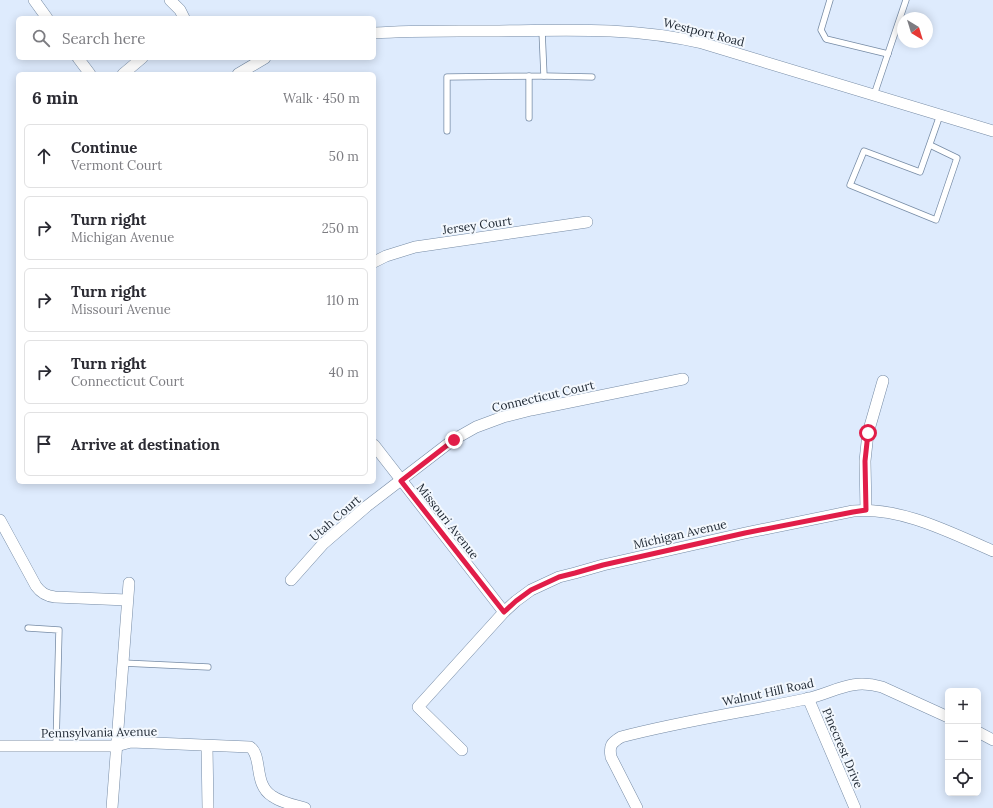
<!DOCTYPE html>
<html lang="en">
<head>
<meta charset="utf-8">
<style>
  :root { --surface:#fff; --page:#f7f7f7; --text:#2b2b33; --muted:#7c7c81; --line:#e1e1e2 }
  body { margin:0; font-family:Lora,serif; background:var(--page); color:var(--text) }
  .controls { position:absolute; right:12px; bottom:12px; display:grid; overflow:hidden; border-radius:6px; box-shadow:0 2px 10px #0003 }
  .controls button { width:36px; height:36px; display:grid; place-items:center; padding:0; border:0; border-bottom:1px solid var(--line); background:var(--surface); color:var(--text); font:20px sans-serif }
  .compass { position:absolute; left:897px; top:12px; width:36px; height:36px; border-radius:50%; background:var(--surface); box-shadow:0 2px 10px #0003; rotate:142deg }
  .stop { position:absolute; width:12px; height:12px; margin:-9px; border:3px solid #e11d48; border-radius:50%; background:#fff }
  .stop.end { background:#e11d48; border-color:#fff; box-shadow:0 1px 4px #0008 }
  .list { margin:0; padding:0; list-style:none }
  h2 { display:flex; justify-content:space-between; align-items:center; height:52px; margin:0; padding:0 16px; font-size:17px }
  h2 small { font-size:13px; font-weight:400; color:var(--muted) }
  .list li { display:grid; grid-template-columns:26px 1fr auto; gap:12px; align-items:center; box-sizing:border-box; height:64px; margin:0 8px 8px; padding:0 8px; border:1px solid var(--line); border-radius:6px }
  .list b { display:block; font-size:15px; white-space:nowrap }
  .list p { margin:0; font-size:13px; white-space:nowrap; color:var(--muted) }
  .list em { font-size:13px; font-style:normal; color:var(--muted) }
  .icon { flex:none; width:22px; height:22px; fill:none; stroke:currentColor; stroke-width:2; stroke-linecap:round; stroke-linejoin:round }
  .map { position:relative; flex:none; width:993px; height:808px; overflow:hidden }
  .search { position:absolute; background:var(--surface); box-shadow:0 2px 10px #0003; left:16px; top:16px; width:360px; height:44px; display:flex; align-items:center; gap:10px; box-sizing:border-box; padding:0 14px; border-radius:6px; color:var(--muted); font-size:15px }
  .panel { position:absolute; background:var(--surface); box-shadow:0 2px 10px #0003; left:16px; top:72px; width:360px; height:412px; border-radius:6px }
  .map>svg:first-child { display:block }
</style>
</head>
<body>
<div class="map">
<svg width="993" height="808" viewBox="0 0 993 808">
  <rect width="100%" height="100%" fill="#deebfd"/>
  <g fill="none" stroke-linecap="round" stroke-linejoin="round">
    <defs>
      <g id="service">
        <polyline points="830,0 821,30 826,39 888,54"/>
        <polyline points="544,76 592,77"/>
        <polyline points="874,95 906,0"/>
        <polyline points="529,118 529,76"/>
        <polyline points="447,131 447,77 544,76 542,31"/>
        <polyline points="930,145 957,158 936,220 850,185 864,151 920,172 940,115"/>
        <polyline points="28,628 59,630 56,746"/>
        <polyline points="123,663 208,667"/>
      </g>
      <g id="minor">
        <polyline points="34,0 47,18"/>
        <polyline points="170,0 180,10 184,18"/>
        <path d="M374,33C415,30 458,31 499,31C568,30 634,27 702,43L993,131"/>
        <polyline points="78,58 90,74"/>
        <polyline points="123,74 142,58"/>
        <polyline points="238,74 265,58"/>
        <polyline points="374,262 386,256 415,247 587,222"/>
        <polyline points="374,445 504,612"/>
        <polyline points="866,510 865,461 868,433 883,381"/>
        <path d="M0,520L36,586C41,593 46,596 55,597L127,600"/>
        <polyline points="291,580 323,544 367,506 453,440 476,427 503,417 531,410 683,379"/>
        <polyline points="808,698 855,808"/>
        <polyline points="978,732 993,740"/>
        <path d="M0,746H116L131,742L250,747C263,756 253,784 272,796C282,803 294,805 305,808"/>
        <polyline points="207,746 208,808"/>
        <path d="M462,750L418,707L504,612L516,601L531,590L559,577L575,573L603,565L745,533L853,511C902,507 949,532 993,551"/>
        <polyline points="112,808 129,583"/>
        <path d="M637,808L611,757C609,746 611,743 621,737C682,721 744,712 806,699C836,692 850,678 882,687L948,717"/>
      </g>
    </defs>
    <use href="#service" stroke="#768ba5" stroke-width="7"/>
    <use href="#minor" stroke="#768ba5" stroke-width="12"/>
    <use href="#service" stroke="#fff" stroke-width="5.5"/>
    <use href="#minor" stroke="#fff" stroke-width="11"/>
  </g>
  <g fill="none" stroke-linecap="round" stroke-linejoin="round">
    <polyline stroke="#e11d48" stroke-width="5" points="454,440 401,481 504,612 516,601 531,590 559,577 575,573 603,565 745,533 853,512 866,510 865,461 868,433"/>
  </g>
  <g text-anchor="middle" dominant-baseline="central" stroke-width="4" stroke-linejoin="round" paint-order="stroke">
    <g font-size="12" fill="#212a35" stroke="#f3f8fe">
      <text transform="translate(704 32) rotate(14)">Westport Road</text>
      <text transform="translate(477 225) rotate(-8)">Jersey Court</text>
      <text transform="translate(543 396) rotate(-13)">Connecticut Court</text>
      <text transform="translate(335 518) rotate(-41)">Utah Court</text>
      <text transform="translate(448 521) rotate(52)">Missouri Avenue</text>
      <text transform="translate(680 534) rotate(-13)">Michigan Avenue</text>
      <text transform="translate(768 692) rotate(-12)">Walnut Hill Road</text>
      <text transform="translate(99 732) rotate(-1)">Pennsylvania Avenue</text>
      <text transform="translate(843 748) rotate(67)">Pinecrest Drive</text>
    </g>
  </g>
</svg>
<div class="controls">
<button>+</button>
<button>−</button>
<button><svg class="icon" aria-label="locate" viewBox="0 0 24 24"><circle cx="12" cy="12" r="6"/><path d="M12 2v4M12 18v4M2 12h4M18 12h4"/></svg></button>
</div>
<svg class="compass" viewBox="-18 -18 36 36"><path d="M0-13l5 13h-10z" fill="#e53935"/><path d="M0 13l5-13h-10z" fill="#7c7c81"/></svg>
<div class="stop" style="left:868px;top:433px"></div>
<div class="stop end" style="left:454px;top:440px"></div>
<div class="search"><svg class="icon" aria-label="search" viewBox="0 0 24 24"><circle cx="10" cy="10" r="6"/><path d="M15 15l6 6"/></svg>Search here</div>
<section class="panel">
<h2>6 min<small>Walk · 450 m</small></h2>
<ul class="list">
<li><svg class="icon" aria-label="ahead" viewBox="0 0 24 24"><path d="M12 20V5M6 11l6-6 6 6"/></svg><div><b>Continue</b><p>Vermont Court</p></div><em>50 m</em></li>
<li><svg class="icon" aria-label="right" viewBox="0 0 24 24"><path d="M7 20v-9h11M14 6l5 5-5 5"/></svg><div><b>Turn right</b><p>Michigan Avenue</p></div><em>250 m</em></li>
<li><svg class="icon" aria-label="right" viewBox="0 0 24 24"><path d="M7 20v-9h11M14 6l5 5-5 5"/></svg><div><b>Turn right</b><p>Missouri Avenue</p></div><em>110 m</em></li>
<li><svg class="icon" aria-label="right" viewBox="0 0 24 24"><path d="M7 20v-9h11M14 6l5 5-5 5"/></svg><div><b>Turn right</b><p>Connecticut Court</p></div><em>40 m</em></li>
<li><svg class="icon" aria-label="arrive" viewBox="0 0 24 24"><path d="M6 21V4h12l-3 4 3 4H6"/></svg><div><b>Arrive at destination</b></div></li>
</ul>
</section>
</div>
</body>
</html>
